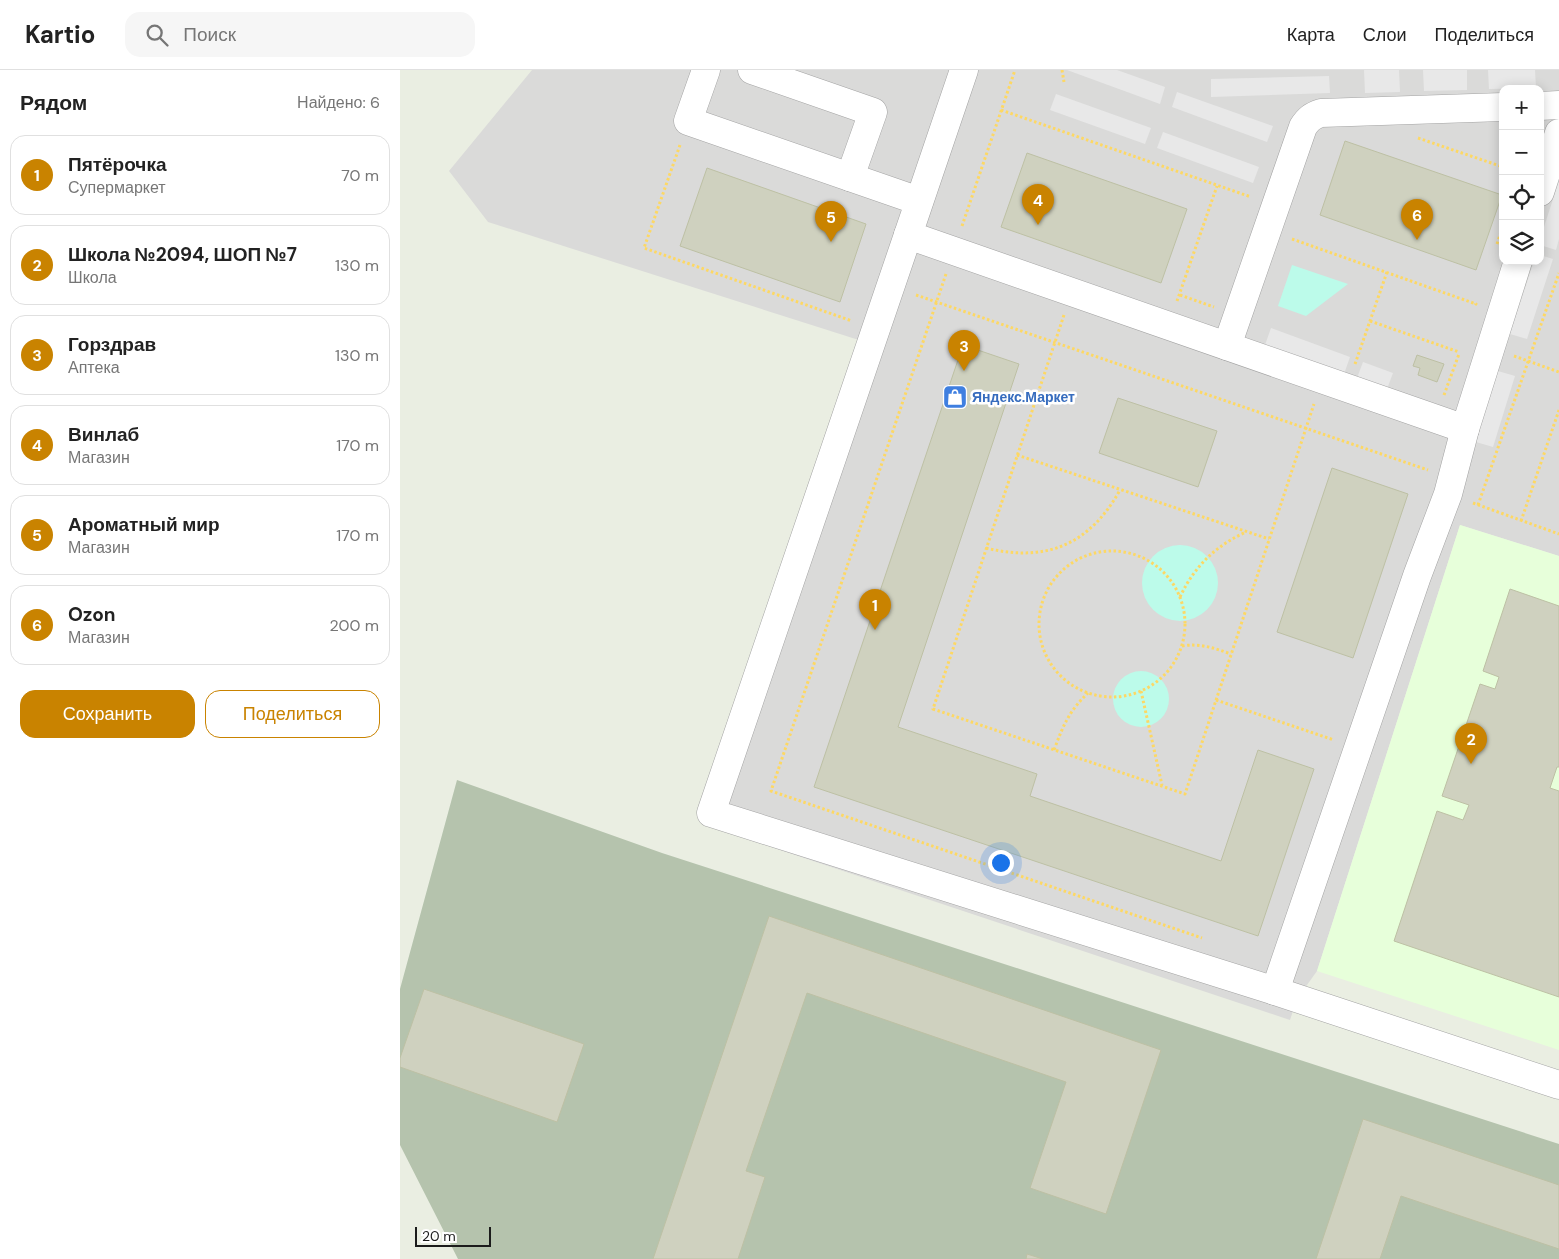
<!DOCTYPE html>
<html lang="ru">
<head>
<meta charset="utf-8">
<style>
  :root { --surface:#fff; --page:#f6f6f6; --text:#222; --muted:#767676; --line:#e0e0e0; --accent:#c98300 }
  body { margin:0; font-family:"DM Sans",sans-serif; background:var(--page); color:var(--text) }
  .controls { position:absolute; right:15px; top:15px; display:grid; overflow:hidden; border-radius:10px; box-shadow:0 2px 12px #0003 }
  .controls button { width:45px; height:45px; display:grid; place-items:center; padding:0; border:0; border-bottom:1px solid var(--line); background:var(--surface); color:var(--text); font:25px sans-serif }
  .scale { position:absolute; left:15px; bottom:12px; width:76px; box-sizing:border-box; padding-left:5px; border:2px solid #1c1c1c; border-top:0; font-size:14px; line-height:18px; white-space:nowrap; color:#1c1c1c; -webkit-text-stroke:4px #fff; paint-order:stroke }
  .you { position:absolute; left:600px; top:792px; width:18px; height:18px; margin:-12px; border:4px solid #fff; border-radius:50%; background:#1a73e8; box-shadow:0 0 0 8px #1a73e833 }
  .badge { display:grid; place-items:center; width:32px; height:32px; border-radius:50%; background:var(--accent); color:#fff; font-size:16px; font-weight:700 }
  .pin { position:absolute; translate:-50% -41px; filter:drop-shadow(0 1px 2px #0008) }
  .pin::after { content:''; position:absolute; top:26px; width:18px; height:15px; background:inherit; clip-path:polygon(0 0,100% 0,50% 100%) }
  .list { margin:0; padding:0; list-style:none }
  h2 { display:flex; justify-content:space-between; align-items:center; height:65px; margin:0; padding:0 20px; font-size:21px }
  h2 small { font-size:16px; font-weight:400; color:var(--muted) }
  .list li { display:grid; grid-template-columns:32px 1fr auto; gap:15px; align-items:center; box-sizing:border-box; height:80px; margin:0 10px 10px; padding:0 10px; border:1px solid var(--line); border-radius:15px }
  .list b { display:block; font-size:19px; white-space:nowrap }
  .list p { margin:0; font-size:16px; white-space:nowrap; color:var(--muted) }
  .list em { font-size:16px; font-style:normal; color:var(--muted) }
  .actions { display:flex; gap:10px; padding:15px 20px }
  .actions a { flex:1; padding:11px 0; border:1px solid var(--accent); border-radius:15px; text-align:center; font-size:18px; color:var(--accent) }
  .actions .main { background:var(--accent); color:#fff }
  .icon { flex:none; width:28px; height:28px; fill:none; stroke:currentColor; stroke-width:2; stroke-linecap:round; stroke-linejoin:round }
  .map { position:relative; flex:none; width:1159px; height:1189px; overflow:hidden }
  header { display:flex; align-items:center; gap:30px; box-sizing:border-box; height:70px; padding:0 25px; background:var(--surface); border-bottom:1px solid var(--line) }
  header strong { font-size:24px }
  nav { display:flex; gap:28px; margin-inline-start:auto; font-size:18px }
  .search { width:350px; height:45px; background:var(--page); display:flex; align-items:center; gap:12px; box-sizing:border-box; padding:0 18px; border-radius:15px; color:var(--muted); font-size:19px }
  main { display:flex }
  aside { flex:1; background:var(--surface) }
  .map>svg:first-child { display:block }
</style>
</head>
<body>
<header>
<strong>Kartio</strong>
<div class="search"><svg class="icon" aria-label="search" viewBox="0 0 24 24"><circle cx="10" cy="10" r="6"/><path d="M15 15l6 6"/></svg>Поиск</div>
<nav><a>Карта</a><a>Слои</a><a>Поделиться</a></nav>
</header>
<main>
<aside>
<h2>Рядом<small>Найдено: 6</small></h2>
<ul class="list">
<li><span class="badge">1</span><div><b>Пятёрочка</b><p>Супермаркет</p></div><em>70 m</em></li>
<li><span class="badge">2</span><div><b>Школа №2094, ШОП №7</b><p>Школа</p></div><em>130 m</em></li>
<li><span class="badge">3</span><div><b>Горздрав</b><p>Аптека</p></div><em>130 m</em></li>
<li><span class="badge">4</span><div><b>Винлаб</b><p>Магазин</p></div><em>170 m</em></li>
<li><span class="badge">5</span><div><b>Ароматный мир</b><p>Магазин</p></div><em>170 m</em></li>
<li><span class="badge">6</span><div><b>Ozon</b><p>Магазин</p></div><em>200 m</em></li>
</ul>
<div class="actions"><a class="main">Сохранить</a><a>Поделиться</a></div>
</aside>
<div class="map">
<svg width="1159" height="1189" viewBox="0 0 1159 1189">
  <rect width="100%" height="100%" fill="#eaeee2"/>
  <path fill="#dadad9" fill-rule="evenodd" d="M132,0H1159V486L1060,455L917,901L897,929L890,950L302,754L462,271L88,152L49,101ZM1103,19H1140V191H1103Z"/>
  <polygon fill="#e7ffda" points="1060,455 1159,486 1159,980 917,901"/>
  <polygon fill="#b5c3ad" points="57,710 262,783 1159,1074 1159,1189 58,1189 0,1075 0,919"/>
  <g fill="#bcfbea">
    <polygon points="892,195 948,214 906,246 878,236"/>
    <circle cx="780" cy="513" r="38"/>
    <circle cx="741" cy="629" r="28"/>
  </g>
  <g fill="#e8e8e8">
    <polygon points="667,0 717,0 765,17 760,34"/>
    <polygon points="964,0 999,0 1000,22 965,23"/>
    <polygon points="1023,0 1067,0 1067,20 1024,21"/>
    <polygon points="1088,0 1135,0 1136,18 1089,19"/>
    <polygon points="929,6 930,23 811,27 811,9"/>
    <polygon points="777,22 873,56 867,72 772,37"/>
    <polygon points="656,24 751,58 745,74 650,40"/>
    <polygon points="763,62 859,97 853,113 757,78"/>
    <polygon points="1159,111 1159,169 1156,180 1140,175 1140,169"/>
    <polygon points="1140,185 1153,189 1127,269 1110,264 1134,191 1140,191"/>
    <polygon points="871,258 950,287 944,304 865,275"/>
    <polygon points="963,292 993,303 987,319 957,308"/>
    <polygon points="1098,301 1115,306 1093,377 1076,372"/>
  </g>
  <g fill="#cfd1bf" stroke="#bdc0a4">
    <polygon points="945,71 1102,125 1076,200 920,145"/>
    <polygon points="627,83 787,139 761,213 601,157"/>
    <polygon points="307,98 466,154 440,232 280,176"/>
    <polygon points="563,275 619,294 498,657 637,704 630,726 821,791 858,680 914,699 858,866 414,717"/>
    <polygon points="1017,285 1044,294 1037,312 1018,305 1020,298 1013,296"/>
    <polygon points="718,328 817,361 798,417 699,383"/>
    <polygon points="932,398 1008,424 953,588 877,562"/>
    <polygon points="1110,519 1159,536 1159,697 1157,697 1150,718 1159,721 1159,927 994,871 1037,741 1063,750 1069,735 1042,726 1080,614 1095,619 1099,607 1083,601"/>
    <polygon points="369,846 761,980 706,1144 630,1118 666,1012 407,923 346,1101 365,1107 338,1189 253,1189"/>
    <polygon points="24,919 184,974 157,1052 0,997 0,988"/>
    <polygon points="963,1049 1159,1115 1159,1179 1001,1126 980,1189 916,1189"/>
    <polygon points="627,1184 643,1189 626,1189"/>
  </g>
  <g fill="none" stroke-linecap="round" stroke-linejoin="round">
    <defs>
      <g id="minor">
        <polyline points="306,0 288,51 519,131"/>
        <polyline points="352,0 473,42 450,107"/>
        <polyline points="564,0 508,165 1065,359 1118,191"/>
        <polyline points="1140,36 1159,35"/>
        <polyline points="1140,122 1159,63"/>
        <polyline points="508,165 311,743 875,921"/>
        <path d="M827,276L903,57C908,49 912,46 921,43L1103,37"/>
        <polyline points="1065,359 1048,424 1017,506 875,921 1159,1015"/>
      </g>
    </defs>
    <use href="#minor" stroke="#a3a3a3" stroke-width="29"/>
    <g stroke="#fdd864" stroke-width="3" stroke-dasharray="2.5 2.5" stroke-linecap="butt">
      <polyline points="662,0 664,12"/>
      <polyline points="601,40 851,127"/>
      <polyline points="1018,68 1103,97"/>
      <polyline points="280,75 244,178 452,251"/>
      <polyline points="562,156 615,0"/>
      <polyline points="892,169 1076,234 1075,235"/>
      <polyline points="1097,174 1103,156"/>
      <polyline points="546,204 371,721 802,868"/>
      <polyline points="516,225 1028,400"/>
      <polyline points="780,225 814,237"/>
      <polyline points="777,231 817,116"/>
      <polyline points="664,245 533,639 785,724 914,334"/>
      <polyline points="970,251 1059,282"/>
      <polyline points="1114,286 1159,302"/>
      <polyline points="955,294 987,202"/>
      <polyline points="1044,325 1059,284"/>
      <polyline points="617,385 869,469"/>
      <polyline points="1073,433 1159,464"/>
      <polyline points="1078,435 1159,203"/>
      <polyline points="1121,451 1159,340"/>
      <path d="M586,478C647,493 690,474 720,420"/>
      <circle cx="712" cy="554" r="73"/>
      <path d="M780,527C794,497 815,476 846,462"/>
      <path d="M782,576C800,573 814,578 831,584"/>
      <polyline points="741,621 762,715"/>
      <polyline points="816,630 934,670"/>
      <path d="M654,680C663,656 669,641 688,623"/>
    </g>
    <use href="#minor" stroke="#fff" stroke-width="28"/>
  </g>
  <defs>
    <symbol id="shop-square" viewBox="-11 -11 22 22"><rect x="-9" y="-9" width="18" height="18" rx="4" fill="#3f7fe0" stroke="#fff"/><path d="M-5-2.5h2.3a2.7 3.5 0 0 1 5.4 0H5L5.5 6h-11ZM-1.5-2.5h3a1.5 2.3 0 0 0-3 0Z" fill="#fff"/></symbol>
  </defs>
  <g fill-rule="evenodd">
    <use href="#shop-square" x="541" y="313" width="28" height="28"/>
  </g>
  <g text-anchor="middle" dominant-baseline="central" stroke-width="5" stroke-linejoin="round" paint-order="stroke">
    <g font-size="14" font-weight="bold" fill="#366cbe" stroke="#fff" text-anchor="start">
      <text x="572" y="327">Яндекс.Маркет</text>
    </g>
  </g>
</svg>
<div class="controls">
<button>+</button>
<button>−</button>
<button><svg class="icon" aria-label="locate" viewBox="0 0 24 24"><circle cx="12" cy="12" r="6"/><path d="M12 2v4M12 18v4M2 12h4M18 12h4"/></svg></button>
<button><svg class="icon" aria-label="layers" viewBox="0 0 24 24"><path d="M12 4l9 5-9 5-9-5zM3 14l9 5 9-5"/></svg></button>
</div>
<div class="scale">20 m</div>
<div class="you"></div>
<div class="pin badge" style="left:475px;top:560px">1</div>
<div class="pin badge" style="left:1071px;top:694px">2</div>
<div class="pin badge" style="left:564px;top:301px">3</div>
<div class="pin badge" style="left:638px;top:155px">4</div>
<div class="pin badge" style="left:431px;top:172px">5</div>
<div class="pin badge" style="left:1017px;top:170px">6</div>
</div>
</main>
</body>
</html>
